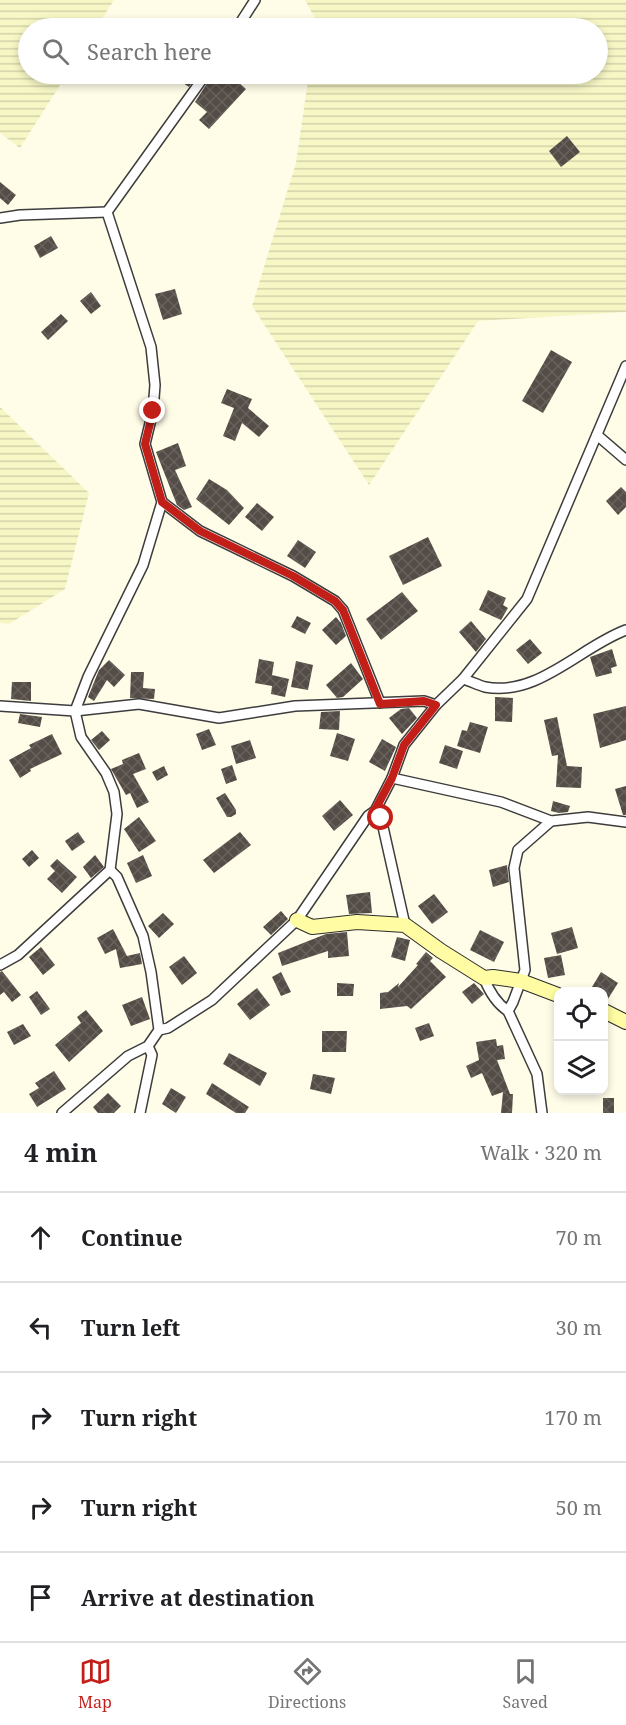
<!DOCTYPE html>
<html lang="en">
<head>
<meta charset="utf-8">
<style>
  :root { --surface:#fff; --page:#f6f6f6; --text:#202124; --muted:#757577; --line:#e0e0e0; --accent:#c31f19 }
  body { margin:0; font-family:"Noto Serif",serif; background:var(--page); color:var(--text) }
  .controls { position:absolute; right:18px; bottom:18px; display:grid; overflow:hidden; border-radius:12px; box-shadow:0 3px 9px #0003 }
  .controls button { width:54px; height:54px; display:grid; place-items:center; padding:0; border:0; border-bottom:2px solid var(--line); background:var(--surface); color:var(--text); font:30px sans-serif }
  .stop { position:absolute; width:18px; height:18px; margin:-14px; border:4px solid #c31f19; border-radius:50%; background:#fff }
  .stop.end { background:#c31f19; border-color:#fff; box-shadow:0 2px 6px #0008 }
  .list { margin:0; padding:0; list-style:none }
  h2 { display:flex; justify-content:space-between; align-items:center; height:78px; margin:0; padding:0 24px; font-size:26px }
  h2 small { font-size:20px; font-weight:400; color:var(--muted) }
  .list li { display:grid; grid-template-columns:39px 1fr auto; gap:18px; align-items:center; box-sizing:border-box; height:90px; padding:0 24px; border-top:2px solid var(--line) }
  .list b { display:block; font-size:22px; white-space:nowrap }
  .list em { font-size:20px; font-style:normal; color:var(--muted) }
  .icon { flex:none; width:33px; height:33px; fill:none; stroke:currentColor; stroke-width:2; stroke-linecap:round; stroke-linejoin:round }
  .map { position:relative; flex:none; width:626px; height:1113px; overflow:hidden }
  .search { position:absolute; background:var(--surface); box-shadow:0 3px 9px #0003; left:18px; right:18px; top:18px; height:66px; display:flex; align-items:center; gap:15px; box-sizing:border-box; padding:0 21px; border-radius:33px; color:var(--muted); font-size:22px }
  .sheet { height:528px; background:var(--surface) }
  nav { display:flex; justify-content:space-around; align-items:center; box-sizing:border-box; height:84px; border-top:2px solid var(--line); background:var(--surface); font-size:16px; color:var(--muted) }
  nav a { display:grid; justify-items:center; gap:3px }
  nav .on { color:var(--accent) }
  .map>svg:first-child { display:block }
</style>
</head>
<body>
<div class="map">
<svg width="626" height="1113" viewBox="0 0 626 1113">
  <defs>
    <pattern id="farmland-rules" width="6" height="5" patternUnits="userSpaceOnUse" patternTransform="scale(1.5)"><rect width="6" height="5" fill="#f7f7c6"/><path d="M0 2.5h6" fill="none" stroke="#d2d2a9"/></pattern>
    <pattern id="building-cross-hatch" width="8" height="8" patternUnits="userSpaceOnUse" patternTransform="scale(1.5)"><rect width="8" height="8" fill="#544c46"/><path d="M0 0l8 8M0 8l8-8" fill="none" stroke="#68615c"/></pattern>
  </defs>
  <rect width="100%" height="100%" fill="#fffce8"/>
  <g fill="url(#farmland-rules)">
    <polygon points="0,0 114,0 96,28 28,28 28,74 67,74 20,148 0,133"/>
    <polygon points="305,0 626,0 626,312 478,321 369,485 252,306 296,163 309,74 598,74 598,28 316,28 317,22"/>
    <polygon points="0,407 89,493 65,589 9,624 0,623"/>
  </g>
  <g fill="url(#building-cross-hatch)">
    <polygon points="186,74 198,74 189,87 180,81"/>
    <polygon points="213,74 229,74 246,89 209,129 199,120 207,112 195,102"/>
    <polygon points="567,136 580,152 561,167 549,151"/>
    <polygon points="0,182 16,195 8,205 0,198"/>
    <polygon points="51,236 58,248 40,258 34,246"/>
    <polygon points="175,289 182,314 163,320 155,294"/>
    <polygon points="91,292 101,306 91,314 80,301"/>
    <polygon points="61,314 68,321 48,340 41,332"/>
    <polygon points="551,350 572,362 543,413 522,401"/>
    <polygon points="227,389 252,399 248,408 269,426 259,437 242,423 235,441 223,436 234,408 221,403"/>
    <polygon points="178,443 186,466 175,470 192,507 184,510 177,505 156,452"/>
    <polygon points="209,479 227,490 244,508 229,525 196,499"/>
    <polygon points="621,487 626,492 626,507 618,515 606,501"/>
    <polygon points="257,503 274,517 262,531 245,517"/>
    <polygon points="428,537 442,566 403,585 389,556"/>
    <polygon points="298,540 316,552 305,568 287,556"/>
    <polygon points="488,590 506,598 503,605 508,608 501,620 479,610"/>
    <polygon points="402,592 418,611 381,640 366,619"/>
    <polygon points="297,616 311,623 305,634 291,627"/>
    <polygon points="336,617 341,623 346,636 336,645 322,630"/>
    <polygon points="471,621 486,639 476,652 459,632"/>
    <polygon points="530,639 542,653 528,664 516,650"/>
    <polygon points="612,649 617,666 611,668 612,673 596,677 590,657"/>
    <polygon points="259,659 274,662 272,675 289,679 285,697 271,694 272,686 255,683"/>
    <polygon points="109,660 125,675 114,687 107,680 94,701 88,697 99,670"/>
    <polygon points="296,661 313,665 308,690 291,687"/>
    <polygon points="351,663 363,679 343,697 337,698 326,685"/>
    <polygon points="131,672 144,672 143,688 155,689 154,699 130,698"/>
    <polygon points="12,682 31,682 31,701 11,699"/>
    <polygon points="495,697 513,698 512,722 495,721"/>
    <polygon points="626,706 626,740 600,748 593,714"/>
    <polygon points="409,708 417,718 402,734 389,718 401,709"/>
    <polygon points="340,711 339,730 319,729 321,712"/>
    <polygon points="20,714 42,717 40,727 18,723"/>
    <polygon points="557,717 567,766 582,767 581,788 556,787 558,755 552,756 544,720"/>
    <polygon points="470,722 488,727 480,753 457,746 462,730 467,731"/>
    <polygon points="209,729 216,745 202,750 196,734"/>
    <polygon points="102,731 110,740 99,750 91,740"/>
    <polygon points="337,733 355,739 348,761 330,756"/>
    <polygon points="52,734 62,754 30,769 31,771 20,778 9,760 31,748 29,745"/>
    <polygon points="382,739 396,747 385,771 369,762"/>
    <polygon points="250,740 256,758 236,764 231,746"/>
    <polygon points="445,745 463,751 457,769 439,763"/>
    <polygon points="139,753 146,769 133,774 149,802 137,808 130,793 126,795 111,769 123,764 122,760"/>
    <polygon points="232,765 237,780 226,784 221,769"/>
    <polygon points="164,766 168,775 157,781 152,772"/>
    <polygon points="626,786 626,815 623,815 615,789"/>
    <polygon points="225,793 236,810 236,814 231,817 227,817 216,798"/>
    <polygon points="340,800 353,815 334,831 322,816"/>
    <polygon points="553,801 570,806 568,812 559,813 551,811"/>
    <polygon points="139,817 156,841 139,852 124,829"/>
    <polygon points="78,832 85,842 72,851 65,841"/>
    <polygon points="240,832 251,845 214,873 203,860"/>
    <polygon points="32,850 39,858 29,867 22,859"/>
    <polygon points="95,855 104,867 91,878 83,867"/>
    <polygon points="143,855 152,876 136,883 127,863"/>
    <polygon points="57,859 77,877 62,893 47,879 55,871 50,866"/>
    <polygon points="507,865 509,882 493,887 489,870"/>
    <polygon points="370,892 372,913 349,914 346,895"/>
    <polygon points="434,894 448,912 432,924 418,906"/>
    <polygon points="281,911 288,919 271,935 263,927"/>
    <polygon points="163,913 174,924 159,938 148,926"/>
    <polygon points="572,927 578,948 557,954 551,933"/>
    <polygon points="113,929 127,956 140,953 142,964 120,968 116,949 105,954 97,938"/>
    <polygon points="480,930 504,942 494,962 470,950"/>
    <polygon points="347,932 349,956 328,958 328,951 282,966 278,953 326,934"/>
    <polygon points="397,937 410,940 405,961 391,957"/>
    <polygon points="41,947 55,965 43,975 29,957"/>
    <polygon points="426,952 433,958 430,961 446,977 411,1009 407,1006 380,1009 380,993 388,992 399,983 398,987 418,965 416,964"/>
    <polygon points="561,955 565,975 548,978 544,958"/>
    <polygon points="184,956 197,973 182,985 169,967"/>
    <polygon points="2,971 21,995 12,1002 4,992 0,995 0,972"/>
    <polygon points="281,972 291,992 281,996 272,977"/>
    <polygon points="601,972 618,983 606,1002 603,1002 603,992 589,992"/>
    <polygon points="337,983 354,984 353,996 337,996"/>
    <polygon points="474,983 484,994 472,1004 462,992"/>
    <polygon points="257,988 270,1005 250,1020 237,1004"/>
    <polygon points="37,991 50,1009 41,1015 29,997"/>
    <polygon points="142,997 150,1019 131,1026 122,1005"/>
    <polygon points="86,1010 103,1031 69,1062 55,1045 81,1023 77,1017"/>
    <polygon points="429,1023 434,1036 420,1041 415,1028"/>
    <polygon points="23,1024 31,1036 14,1045 7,1032"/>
    <polygon points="322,1031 347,1031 346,1052 322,1052"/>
    <polygon points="496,1039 497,1046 503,1045 505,1059 497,1060 510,1094 513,1094 512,1113 501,1113 503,1092 492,1096 482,1073 471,1078 466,1066 479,1060 476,1042"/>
    <polygon points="229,1053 267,1073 260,1086 223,1064"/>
    <polygon points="54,1071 66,1089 37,1107 29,1094 39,1088 35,1083"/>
    <polygon points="313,1074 335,1078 331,1094 310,1089"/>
    <polygon points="212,1083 249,1107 245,1113 236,1113 206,1094"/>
    <polygon points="171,1088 186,1097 176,1113 162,1104"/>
    <polygon points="108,1093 121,1106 114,1113 98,1113 93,1107"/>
    <rect x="603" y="1098" width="11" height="15"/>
  </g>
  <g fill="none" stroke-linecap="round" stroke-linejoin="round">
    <defs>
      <g id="street">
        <polyline points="237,28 255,0"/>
        <polyline points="107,212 206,74"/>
        <polyline points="0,218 20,215 107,212"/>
        <polyline points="597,435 626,460"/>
        <polyline points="162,502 200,531 293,576 335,601 343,610 380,703"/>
        <path d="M463,679C470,681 478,685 485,687C538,697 580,647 626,630"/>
        <polyline points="0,706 75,711 139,704 219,718 295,706 424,701 436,705"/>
        <polyline points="392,778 501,802 551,821 588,817 626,822"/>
        <polyline points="375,811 381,818 405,925"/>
        <polyline points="0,965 18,955 110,870 117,814 114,792 106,773 81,737 75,711 88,677 143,565 162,502 145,444 153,411 155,385 151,347 107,212"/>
        <path d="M484,978C489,991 496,1003 508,1011L537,1074L542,1113"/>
        <polyline points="508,1011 513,1002 525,970 514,868 518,850 551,821"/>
        <polyline points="159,1030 168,1028 212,1000 297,920 368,816 375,811 392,778 404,745 436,705 463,679 527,599 626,366"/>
        <polyline points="62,1113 128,1056 148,1046 159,1030 151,972 143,936 117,877 110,870"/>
        <polyline points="140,1113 152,1055 148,1046"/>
      </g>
      <g id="secondary">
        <polyline points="297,920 312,927 357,922 405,925 441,951 484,978 493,977 521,981 558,995"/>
        <polyline points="604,1011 626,1022"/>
      </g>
    </defs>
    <use href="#street" stroke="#3d3d3d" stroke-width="12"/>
    <use href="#secondary" stroke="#2c2c2c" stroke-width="16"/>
    <use href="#street" stroke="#fff" stroke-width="9"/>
    <use href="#secondary" stroke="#fffca3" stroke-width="14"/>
  </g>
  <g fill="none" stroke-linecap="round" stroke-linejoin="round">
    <polyline stroke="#c31f19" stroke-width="8" points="153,411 145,444 162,502 200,531 293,576 335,601 343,610 380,704 424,701 436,705 404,745 392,778 375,810 381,818"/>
  </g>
</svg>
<div class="controls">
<button><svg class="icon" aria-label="locate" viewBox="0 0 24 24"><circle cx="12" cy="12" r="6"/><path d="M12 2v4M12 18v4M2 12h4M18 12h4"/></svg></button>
<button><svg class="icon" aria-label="layers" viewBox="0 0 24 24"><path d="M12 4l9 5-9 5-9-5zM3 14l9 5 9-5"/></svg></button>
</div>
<div class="stop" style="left:381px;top:818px"></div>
<div class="stop end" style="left:153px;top:411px"></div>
<div class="search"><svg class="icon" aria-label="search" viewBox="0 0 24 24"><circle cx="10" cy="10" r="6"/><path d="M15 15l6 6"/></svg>Search here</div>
</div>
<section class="sheet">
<h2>4 min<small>Walk · 320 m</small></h2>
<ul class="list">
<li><svg class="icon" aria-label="ahead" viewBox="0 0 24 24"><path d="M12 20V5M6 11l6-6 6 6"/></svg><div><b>Continue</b></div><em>70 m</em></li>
<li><svg class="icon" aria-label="left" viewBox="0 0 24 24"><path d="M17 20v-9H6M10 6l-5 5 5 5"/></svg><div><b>Turn left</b></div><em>30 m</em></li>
<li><svg class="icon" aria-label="right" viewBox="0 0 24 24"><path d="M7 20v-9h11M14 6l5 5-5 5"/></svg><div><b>Turn right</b></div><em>170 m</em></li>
<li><svg class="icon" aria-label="right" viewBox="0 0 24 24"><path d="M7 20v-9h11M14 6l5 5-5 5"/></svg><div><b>Turn right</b></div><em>50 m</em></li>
<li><svg class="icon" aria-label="arrive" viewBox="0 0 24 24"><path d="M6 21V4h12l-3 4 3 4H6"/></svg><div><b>Arrive at destination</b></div></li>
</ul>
</section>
<nav>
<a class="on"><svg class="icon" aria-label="map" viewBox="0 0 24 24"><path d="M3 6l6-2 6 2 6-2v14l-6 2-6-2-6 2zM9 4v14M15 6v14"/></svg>Map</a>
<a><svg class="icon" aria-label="directions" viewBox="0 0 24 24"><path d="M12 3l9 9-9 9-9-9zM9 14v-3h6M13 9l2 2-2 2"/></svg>Directions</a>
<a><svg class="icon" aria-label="saved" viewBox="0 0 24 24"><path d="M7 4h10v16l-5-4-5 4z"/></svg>Saved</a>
</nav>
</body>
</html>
